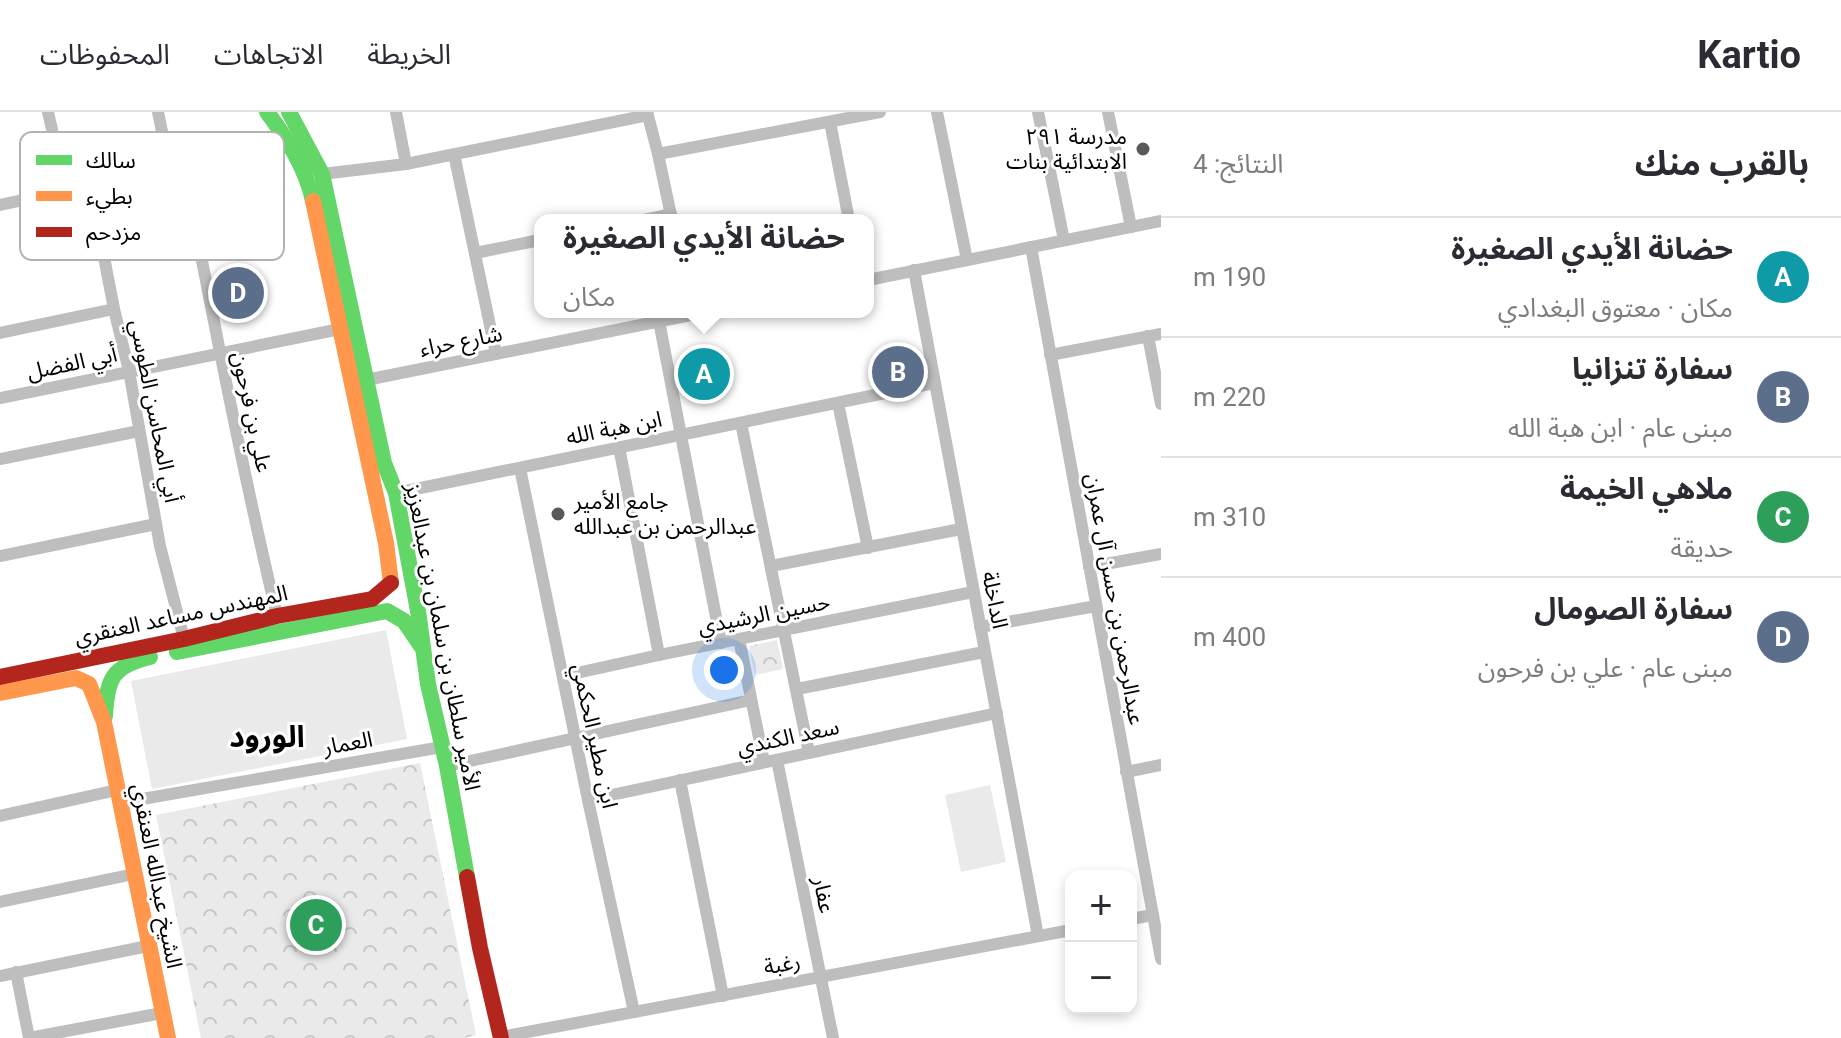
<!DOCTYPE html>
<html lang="ar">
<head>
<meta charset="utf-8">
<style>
  :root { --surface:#fff; --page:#f7f7f7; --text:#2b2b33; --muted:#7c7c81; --line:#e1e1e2; --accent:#595959 }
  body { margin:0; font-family:Roboto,"Noto Sans Arabic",sans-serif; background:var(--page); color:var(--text); direction:rtl }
  .controls { position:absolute; right:24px; bottom:24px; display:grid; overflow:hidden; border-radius:16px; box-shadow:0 4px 12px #0003 }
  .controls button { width:72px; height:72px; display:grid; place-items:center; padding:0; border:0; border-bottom:2px solid var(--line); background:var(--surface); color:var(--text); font:40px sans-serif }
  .you { position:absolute; left:724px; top:558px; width:28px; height:28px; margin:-20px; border:6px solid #fff; border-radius:50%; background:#1a73e8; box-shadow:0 0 0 12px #1a73e833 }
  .badge { display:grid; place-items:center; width:52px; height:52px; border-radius:50%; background:var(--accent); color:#fff; font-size:26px; font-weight:700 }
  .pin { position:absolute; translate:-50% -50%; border:4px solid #fff; box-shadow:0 2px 8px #0006 }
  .popup { position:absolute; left:534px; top:102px; width:340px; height:104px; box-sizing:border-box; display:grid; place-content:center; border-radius:16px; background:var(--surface); filter:drop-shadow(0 2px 6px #0005); font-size:26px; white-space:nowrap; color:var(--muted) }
  .popup b { font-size:30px; color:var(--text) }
  .popup::after { content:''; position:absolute; left:50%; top:100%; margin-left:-16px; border:16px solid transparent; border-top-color:var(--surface) }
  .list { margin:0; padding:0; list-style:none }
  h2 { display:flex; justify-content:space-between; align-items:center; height:104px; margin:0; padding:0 32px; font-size:34px }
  h2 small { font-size:26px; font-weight:400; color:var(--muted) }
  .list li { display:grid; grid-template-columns:52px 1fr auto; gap:24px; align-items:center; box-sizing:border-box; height:120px; padding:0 32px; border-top:2px solid var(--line) }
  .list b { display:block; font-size:30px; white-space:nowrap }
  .list p { margin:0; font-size:26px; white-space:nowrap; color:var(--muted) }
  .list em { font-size:26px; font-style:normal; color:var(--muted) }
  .map { position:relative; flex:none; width:1161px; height:926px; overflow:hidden; direction:ltr }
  header { display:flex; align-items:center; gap:48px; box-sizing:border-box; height:112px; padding:0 40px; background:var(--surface); border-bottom:2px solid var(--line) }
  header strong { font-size:38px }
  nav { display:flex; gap:44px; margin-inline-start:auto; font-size:28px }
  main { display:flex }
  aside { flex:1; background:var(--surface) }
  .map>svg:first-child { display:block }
</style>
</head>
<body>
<header>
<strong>Kartio</strong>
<nav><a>الخريطة</a><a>الاتجاهات</a><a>المحفوظات</a></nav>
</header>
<main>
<aside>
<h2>بالقرب منك<small>النتائج: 4</small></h2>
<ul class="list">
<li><span class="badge" style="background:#0f9aa8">A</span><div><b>حضانة الأيدي الصغيرة</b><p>مكان · معتوق البغدادي</p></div><em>190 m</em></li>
<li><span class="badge" style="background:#5c6f8a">B</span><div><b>سفارة تنزانيا</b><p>مبنى عام · ابن هبة الله</p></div><em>220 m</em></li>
<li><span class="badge" style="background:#2e9e5b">C</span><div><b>ملاهي الخيمة</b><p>حديقة</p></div><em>310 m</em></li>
<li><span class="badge" style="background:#5c6f8a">D</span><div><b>سفارة الصومال</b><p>مبنى عام · علي بن فرحون</p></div><em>400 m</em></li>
</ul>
</aside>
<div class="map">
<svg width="1161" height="926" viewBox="0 0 1161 926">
  <defs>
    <pattern id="park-crowns" width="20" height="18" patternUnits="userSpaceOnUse" patternTransform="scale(2)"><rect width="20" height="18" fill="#eaeaea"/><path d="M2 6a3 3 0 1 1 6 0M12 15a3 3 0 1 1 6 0" fill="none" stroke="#c7c7c7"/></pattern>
  </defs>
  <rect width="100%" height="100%" fill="#fff"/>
  <g fill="url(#park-crowns)">
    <polygon points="777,528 783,557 755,563 749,534"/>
    <polygon points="420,651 476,923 464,926 201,926 156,703"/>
  </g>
  <g fill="#eaeaea">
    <polygon points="386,518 407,627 152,677 131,569"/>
    <polygon points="990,673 1006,750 961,760 945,683"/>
  </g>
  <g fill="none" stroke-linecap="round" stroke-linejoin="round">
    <g stroke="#bebebe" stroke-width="12">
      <polyline points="48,0 66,79"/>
      <polyline points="158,0 169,54"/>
      <polyline points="396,0 406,52"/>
      <polyline points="647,0 658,42 672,108"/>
      <polyline points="937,0 967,148"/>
      <polyline points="1038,0 1064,128"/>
      <polyline points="1108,0 1131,115"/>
      <polyline points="830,10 849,108"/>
      <polyline points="454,42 496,242"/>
      <polyline points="658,42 880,0"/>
      <path d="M184,56C213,206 242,356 277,504"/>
      <polyline points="322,62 406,52 648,3"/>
      <polyline points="91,77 114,197 129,259 160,434 184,527"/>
      <polyline points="0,93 66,79 91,77 169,54 184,56 290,30"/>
      <polyline points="643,108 671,102"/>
      <polyline points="1031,135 1161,847"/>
      <polyline points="475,141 540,128"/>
      <polyline points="914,158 1038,824"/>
      <polyline points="868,168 1161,109"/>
      <polyline points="659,209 721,531"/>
      <polyline points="0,221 114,197"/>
      <polyline points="1148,224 1161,292"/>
      <polyline points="1050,243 1161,222"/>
      <polyline points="366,268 706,200"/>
      <polyline points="0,286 340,217"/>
      <polyline points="838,291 868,436"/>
      <polyline points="741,311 809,641"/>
      <polyline points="619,335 659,543"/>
      <polyline points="0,347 139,319"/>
      <polyline points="520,356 588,688 634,900"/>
      <polyline points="396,381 934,271"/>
      <polyline points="0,444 156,412"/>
      <polyline points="771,454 961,417"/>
      <polyline points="1089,455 1161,442"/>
      <polyline points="980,515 1096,494"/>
      <polyline points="739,527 764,650"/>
      <polyline points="563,564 659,543 973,480"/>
      <polyline points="797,577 984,540"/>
      <polyline points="777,648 833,926"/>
      <polyline points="447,654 751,588"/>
      <polyline points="1126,660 1161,653"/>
      <polyline points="680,668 723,884"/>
      <polyline points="588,688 997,601"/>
      <polyline points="119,691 442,635"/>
      <polyline points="0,704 117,678"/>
      <polyline points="0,790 134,762"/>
      <polyline points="1131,807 1153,803"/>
      <polyline points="16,860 29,926"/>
      <polyline points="0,864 148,834"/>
      <polyline points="501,925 1071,818"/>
      <polyline points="29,926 162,901"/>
    </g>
    <g stroke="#63d668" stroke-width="16">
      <path d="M267,0C287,27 306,56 313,89"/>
      <polyline points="289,0 322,62 384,351 396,381 418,499 428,572 447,654 467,765"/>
      <polyline points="177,540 387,499 404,509 421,534"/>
      <path d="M105,604C107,567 112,554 150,545"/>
    </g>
    <g stroke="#ff974d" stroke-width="16">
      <polyline points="313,89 386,431 391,471"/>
      <polyline points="0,581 76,566 89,572 104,610 168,926"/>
    </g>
    <g stroke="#b3261e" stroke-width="16">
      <polyline points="0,565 184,527 277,504 372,487 391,471"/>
      <polyline points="467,765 480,836 501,926"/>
    </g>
  </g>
  <g fill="#595959" stroke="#fff" stroke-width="3">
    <circle cx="1143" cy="37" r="8"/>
    <circle cx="558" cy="402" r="8"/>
  </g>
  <g text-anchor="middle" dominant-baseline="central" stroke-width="6" stroke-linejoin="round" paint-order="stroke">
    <g font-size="22" fill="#000" stroke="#fff" text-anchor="end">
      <text x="1127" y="24">مدرسة ٢٩١<tspan x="1127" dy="25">الابتدائية بنات</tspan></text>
      <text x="574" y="389" text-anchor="start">جامع الأمير<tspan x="574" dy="25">عبدالرحمن بن عبدالله</tspan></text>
    </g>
    <g font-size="22" fill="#000" stroke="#fff">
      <text transform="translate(461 229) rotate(-11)">شارع حراء</text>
      <text transform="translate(72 251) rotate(-12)">أبي الفضل</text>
      <text transform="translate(155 299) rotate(79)">أبي المحاسن الطوسي</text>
      <text transform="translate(252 300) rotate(78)">علي بن فرحون</text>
      <text transform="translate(614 316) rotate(-11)">ابن هبة الله</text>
      <text transform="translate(1115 487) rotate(80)">عبدالرحمن بن حسن آل عمران</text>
      <text transform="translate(995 488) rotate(79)">الداخلة</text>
      <text transform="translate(764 502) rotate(-11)">حسين الرشيدي</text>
      <text transform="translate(181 503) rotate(-12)">المهندس مساعد العنقري</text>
      <text transform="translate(443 525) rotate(79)">الأمير سلطان بن سلمان بن عبدالعزيز</text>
      <text transform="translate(595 624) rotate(78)">ابن مطير الحكمي</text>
      <text transform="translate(788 625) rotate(-12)">سعد الكندي</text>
      <text transform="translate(348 631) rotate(-10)">العمار</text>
      <text transform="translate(157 764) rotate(79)">الشيخ عبدالله العنقري</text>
      <text transform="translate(824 783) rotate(79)">عفار</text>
      <text transform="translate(782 852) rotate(-11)">رغبة</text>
    </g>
    <g font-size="30" font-weight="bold" fill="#000" stroke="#fff">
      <text x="267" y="624">الورود</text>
    </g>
  </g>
  <rect x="20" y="20" width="264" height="128" rx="12" fill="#fff" stroke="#b2b2b2" stroke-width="2"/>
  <rect x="36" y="43" width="36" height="10" fill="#63d668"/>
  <rect x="36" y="79" width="36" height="10" fill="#ff974d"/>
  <rect x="36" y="115" width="36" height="10" fill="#b3261e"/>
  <g font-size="22" fill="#000">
    <text x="86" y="56">سالك</text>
    <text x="86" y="92">بطيء</text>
    <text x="86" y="128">مزدحم</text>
  </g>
</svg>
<div class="controls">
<button>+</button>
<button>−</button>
</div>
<div class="you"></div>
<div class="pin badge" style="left:704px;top:262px;background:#0f9aa8">A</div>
<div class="popup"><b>حضانة الأيدي الصغيرة</b>مكان</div>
<div class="pin badge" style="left:898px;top:260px;background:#5c6f8a">B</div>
<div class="pin badge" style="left:316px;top:813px;background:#2e9e5b">C</div>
<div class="pin badge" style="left:238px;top:181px;background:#5c6f8a">D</div>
</div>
</main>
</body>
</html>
